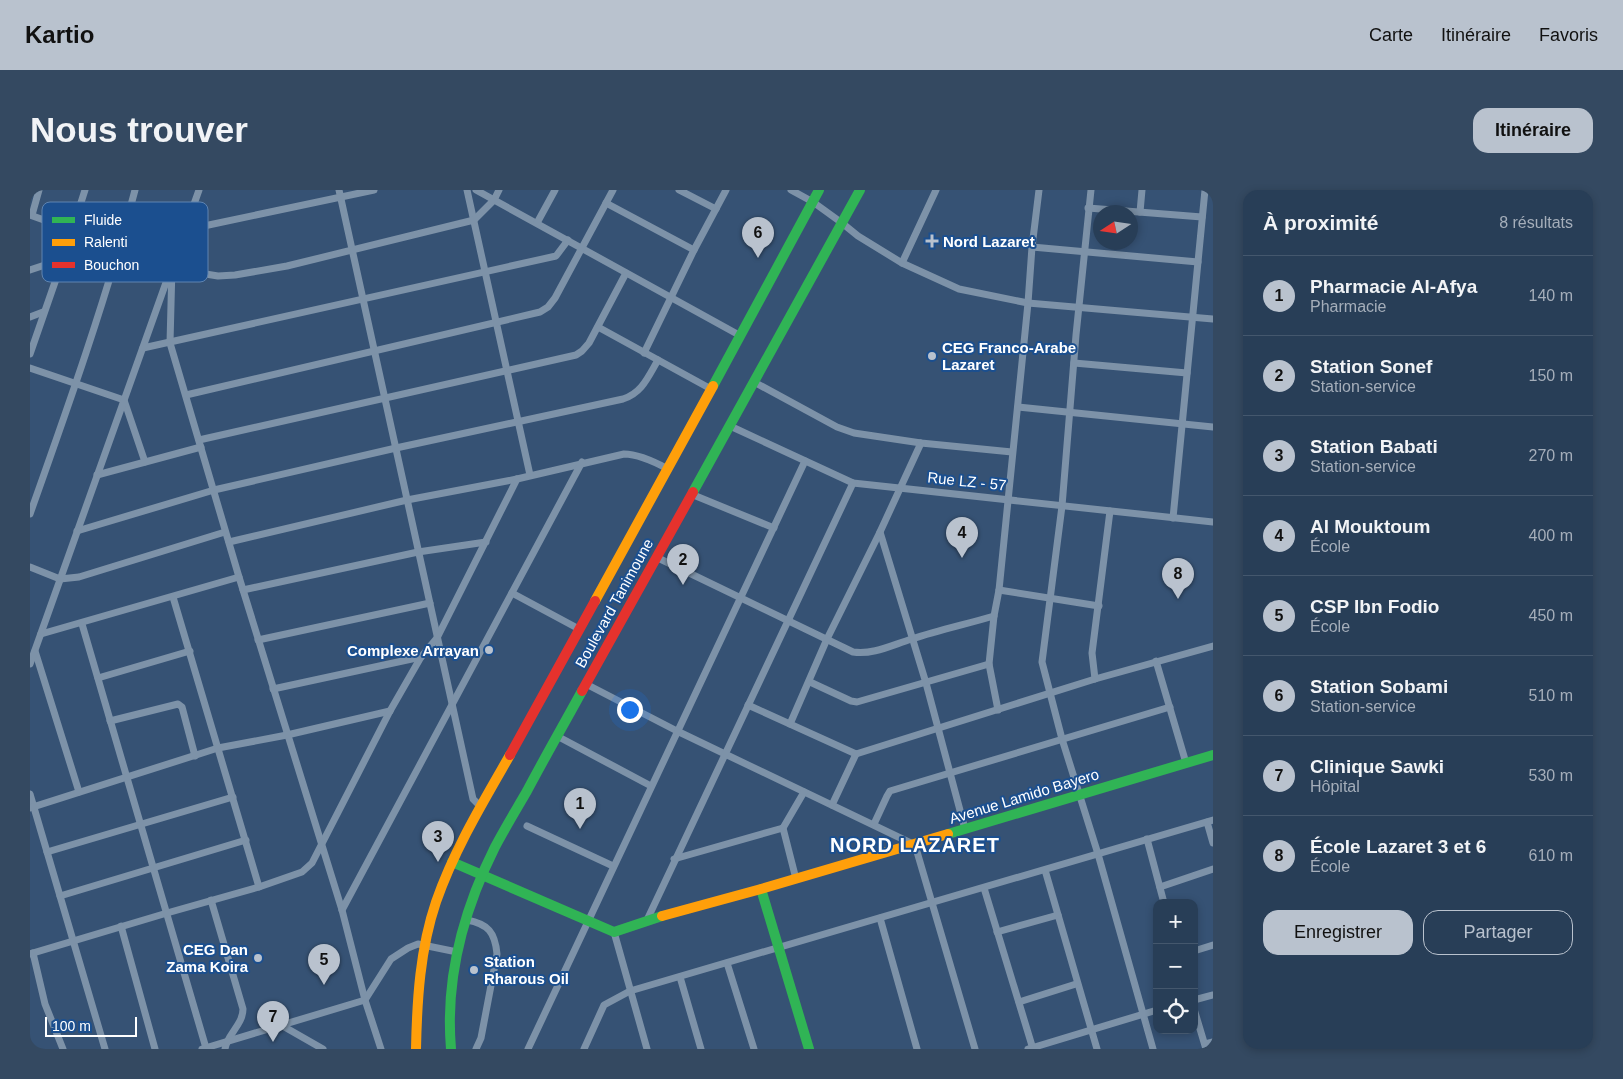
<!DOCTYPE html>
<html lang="fr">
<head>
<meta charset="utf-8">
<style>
  :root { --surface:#283e57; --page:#344961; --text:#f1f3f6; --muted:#a5aeba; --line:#44576d; --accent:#b9c2ce }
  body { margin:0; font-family:Helvetica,sans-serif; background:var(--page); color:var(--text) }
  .controls { position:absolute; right:15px; bottom:15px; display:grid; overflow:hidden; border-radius:10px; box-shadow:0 2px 8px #0003 }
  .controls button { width:45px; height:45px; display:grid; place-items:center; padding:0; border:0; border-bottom:1px solid var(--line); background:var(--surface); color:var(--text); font:25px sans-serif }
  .compass { position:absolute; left:1063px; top:15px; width:45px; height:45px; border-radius:50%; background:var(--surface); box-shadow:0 2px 8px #0003; rotate:258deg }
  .scale { position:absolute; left:15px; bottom:12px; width:92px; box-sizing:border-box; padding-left:5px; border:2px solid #fff; border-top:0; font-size:14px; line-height:18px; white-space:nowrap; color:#fff; -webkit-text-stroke:4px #1b4f8f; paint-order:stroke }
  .you { position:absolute; left:599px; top:519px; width:18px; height:18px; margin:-12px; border:4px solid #fff; border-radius:50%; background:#1a73e8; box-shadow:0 0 0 8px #1a73e833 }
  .badge { display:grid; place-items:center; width:32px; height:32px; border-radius:50%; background:var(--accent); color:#111; font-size:16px; font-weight:700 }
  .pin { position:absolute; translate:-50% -41px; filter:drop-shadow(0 1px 2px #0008) }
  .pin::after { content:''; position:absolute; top:26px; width:18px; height:15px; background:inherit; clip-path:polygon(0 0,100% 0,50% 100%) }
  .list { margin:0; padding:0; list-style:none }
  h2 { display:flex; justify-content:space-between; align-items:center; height:65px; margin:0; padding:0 20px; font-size:21px }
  h2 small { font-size:16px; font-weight:400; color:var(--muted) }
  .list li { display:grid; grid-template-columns:32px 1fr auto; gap:15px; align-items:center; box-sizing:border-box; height:80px; padding:0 20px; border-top:1px solid var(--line) }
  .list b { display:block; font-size:19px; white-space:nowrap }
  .list p { margin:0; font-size:16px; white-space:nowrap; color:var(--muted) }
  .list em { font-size:16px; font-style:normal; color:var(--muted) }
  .actions { display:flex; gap:10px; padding:15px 20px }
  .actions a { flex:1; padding:11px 0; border:1px solid var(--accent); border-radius:15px; text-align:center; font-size:18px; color:var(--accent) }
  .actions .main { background:var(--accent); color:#111 }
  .icon { flex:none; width:28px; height:28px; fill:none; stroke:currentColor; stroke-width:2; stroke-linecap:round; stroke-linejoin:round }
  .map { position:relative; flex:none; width:1183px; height:859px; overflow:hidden; border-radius:15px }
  header { display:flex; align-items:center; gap:30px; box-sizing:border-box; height:70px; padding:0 25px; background:var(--accent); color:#111 }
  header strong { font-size:24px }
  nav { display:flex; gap:28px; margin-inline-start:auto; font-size:18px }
  .intro { display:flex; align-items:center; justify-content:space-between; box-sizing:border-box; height:120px; padding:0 30px }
  h1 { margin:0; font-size:35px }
  .button { padding:12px 22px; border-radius:15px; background:var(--accent); color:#111; font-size:18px; font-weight:700 }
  main { display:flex; gap:30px; padding:0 30px }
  aside { flex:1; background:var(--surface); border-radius:15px; box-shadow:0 2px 8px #0003 }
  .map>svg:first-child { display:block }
</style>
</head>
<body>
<header>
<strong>Kartio</strong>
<nav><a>Carte</a><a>Itinéraire</a><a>Favoris</a></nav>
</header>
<div class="intro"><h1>Nous trouver</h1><a class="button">Itinéraire</a></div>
<main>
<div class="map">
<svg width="1183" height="859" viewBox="0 0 1183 859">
  <rect width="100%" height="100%" fill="#365274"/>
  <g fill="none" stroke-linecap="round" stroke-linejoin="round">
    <g stroke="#7d92a8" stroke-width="7">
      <polyline points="309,0 443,609 451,617"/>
      <polyline points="437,0 500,285"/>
      <polyline points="446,0 709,145"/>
      <polyline points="649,0 686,19"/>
      <polyline points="761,0 783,12 812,33 828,46 872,73 929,99 998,113 1183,129"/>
      <polyline points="1061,0 1046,145 1032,316 1012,472 1032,549 1068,664 1123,859"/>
      <polyline points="576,13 664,60"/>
      <polyline points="1058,18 1172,27"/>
      <polyline points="1110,22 1112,0"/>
      <polyline points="0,25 157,81 188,86 205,85 257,76 444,30 464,10 469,0"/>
      <polyline points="2,25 9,0"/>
      <polyline points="507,33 525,0"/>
      <polyline points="155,40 344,0"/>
      <polyline points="1002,57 1168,72"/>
      <polyline points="872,73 906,0"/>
      <polyline points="142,76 140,153 209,387 312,720 335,810 351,859"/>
      <polyline points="0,80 33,69"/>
      <polyline points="0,127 13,122"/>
      <polyline points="568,137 681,199"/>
      <polyline points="113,158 526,66 538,50"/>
      <polyline points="614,163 664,60 696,0"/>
      <polyline points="0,164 33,69 55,0"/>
      <polyline points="1044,173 1157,183"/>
      <polyline points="0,178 94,210 115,272"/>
      <polyline points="724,192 807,237 824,243 891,253 982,262"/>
      <polyline points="156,205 510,122 518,117 525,108 583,0"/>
      <polyline points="988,217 1183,237"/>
      <polyline points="700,236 823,293 1183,332"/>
      <polyline points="169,250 546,165 552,161 559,153 596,83"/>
      <polyline points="67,285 171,257"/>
      <polyline points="661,304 744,338"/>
      <path d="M0,324C38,217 76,110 105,0"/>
      <polyline points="1143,328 1175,0"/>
      <path d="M47,341L184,300L366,258L593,209C612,203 618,187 628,170"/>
      <polyline points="850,342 896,493 935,639"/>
      <path d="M199,352L377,310L487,289L594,264C609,264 625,272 638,279"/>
      <path d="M626,367L823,462C843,465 862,455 882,449C909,440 937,434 964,426"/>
      <polyline points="0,377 30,389 49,387 195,342"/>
      <polyline points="213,400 388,362 456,352"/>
      <polyline points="969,400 1069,416"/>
      <polyline points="482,403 549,439"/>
      <polyline points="143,407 229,697"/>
      <polyline points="52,434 176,858"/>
      <polyline points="11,444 209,387"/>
      <polyline points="228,450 400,413"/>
      <polyline points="5,461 49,602"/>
      <polyline points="1126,471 1156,573"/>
      <polyline points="0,474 169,0"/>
      <polyline points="68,488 160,461"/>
      <polyline points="1065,489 1062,463 1080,321"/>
      <polyline points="780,492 821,511 827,512 959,474"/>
      <polyline points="556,494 647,541 885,655 945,859"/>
      <polyline points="243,499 391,467"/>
      <polyline points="718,515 826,564 1065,489 1183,456"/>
      <polyline points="968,520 959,474 964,426 969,400 998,113 1002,57 1009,0"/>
      <polyline points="80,531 148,514 152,517 165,566"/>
      <polyline points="760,534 797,449 850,342 891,253"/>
      <polyline points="527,546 621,596"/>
      <polyline points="0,604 75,859"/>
      <polyline points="802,615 826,564"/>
      <polyline points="0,618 188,558 257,545 360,521"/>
      <polyline points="1177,632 1183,653"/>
      <polyline points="844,634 857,606 860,601 1140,517"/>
      <polyline points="497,636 583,676"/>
      <polyline points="753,638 766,689"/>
      <polyline points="1117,649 1134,713"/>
      <polyline points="17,662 203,607"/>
      <polyline points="644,669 753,638 774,602"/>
      <polyline points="1015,680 1067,859"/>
      <polyline points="1130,697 1183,679"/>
      <polyline points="954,698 1003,859"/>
      <polyline points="30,706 216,650"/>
      <path d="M181,710L213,819C213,835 197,844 195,859"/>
      <polyline points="312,720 552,272"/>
      <polyline points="850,728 887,859"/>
      <path d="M437,730C458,734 465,742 467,764L451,848L446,859"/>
      <polyline points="617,730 823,293"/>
      <polyline points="91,736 125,859"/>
      <polyline points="584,742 617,859"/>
      <polyline points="967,742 1028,725"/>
      <polyline points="1164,761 1183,755"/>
      <polyline points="3,763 15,814 33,859"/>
      <polyline points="0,764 137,723 229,697 272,682 282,673 360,521 391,467 407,448 487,289"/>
      <polyline points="697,773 724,859"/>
      <polyline points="650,787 671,859"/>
      <polyline points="1164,810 1183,805"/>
      <polyline points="989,812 1046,794"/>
      <polyline points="1164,819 1176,859"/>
      <polyline points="251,835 293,859"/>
      <polyline points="1175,854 1183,852"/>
      <polyline points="172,859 335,810 361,769 378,758 388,754 427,762"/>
      <polyline points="498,859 775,271"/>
      <polyline points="554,859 574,815 600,801 1183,630"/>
      <polyline points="998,859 1127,820"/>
    </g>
    <g stroke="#30b455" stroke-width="10">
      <polyline points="683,196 789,0"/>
      <polyline points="663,302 830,0"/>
      <polyline points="918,644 1183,565"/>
      <polyline points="422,672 584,742 632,726"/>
      <polyline points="731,699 779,859"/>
      <path d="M421,859C415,789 434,719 465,657C475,638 486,620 497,601C515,567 534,534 552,501"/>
    </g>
    <g stroke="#ff9f0a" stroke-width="10">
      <polyline points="565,411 683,196"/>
      <polyline points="632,726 731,699 918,644"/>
      <path d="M386,859C387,810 390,759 406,712C424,660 453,612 480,565"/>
    </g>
    <g stroke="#e5322d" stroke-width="10">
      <polyline points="552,501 663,302"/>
      <polyline points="480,565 565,411"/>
    </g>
  </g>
  <g fill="#b9c2ce" stroke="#1b4f8f" stroke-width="2">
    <path d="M899.5 43.5h5v5h5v5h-5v5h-5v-5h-5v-5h5z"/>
    <circle cx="902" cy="166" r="5"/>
    <circle cx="459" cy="460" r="5"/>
    <circle cx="228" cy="768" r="5"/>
    <circle cx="444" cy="780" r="5"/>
  </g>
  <g text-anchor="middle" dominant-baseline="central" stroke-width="4" stroke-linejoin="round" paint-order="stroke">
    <g font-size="15" font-weight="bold" fill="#fff" stroke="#1b4f8f" text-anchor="start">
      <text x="913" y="51">Nord Lazaret</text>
      <text x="912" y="157">CEG Franco-Arabe<tspan x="912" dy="17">Lazaret</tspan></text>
      <text x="449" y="460" text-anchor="end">Complexe Arrayan</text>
      <text x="218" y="759" text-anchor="end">CEG Dan<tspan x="218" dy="17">Zama Koira</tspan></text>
      <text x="454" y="771">Station<tspan x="454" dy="17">Rharous Oil</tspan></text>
    </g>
    <g font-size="15" fill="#fff" stroke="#1b4f8f">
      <text transform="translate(937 291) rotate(6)">Rue LZ - 57</text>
      <text transform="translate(584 413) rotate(-61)">Boulevard Tanimoune</text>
      <text transform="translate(994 606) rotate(-17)">Avenue Lamido Bayero</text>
    </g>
    <g font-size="20" font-weight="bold" letter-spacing="1" fill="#fff" stroke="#1b4f8f">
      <text x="885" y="655">NORD LAZARET</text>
    </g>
  </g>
  <rect x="12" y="12" width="166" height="80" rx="8" fill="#1b4f8f" stroke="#5f84b1" stroke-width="1"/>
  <rect x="22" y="27" width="23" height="6" fill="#30b455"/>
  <rect x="22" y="49" width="23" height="7" fill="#ff9f0a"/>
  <rect x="22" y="72" width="23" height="6" fill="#e5322d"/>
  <g font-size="14" fill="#fff">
    <text x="54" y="35">Fluide</text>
    <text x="54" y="57">Ralenti</text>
    <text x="54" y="80">Bouchon</text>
  </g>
</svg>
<div class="controls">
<button>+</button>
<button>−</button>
<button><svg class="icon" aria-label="locate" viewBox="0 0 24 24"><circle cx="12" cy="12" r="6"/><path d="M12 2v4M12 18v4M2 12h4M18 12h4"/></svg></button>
</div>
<svg class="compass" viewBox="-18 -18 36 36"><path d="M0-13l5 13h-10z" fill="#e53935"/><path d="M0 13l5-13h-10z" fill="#a5aeba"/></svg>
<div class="scale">100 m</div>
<div class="you"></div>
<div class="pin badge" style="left:550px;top:639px">1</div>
<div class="pin badge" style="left:653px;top:395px">2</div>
<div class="pin badge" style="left:408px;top:672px">3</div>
<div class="pin badge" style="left:932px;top:368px">4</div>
<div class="pin badge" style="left:294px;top:795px">5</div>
<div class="pin badge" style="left:728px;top:68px">6</div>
<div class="pin badge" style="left:243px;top:852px">7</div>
<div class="pin badge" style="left:1148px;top:409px">8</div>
</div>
<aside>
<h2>À proximité<small>8 résultats</small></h2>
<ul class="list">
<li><span class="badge">1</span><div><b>Pharmacie Al-Afya</b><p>Pharmacie</p></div><em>140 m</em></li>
<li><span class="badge">2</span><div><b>Station Sonef</b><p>Station-service</p></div><em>150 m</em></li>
<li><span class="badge">3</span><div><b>Station Babati</b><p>Station-service</p></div><em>270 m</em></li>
<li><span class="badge">4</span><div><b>Al Mouktoum</b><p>École</p></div><em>400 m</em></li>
<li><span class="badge">5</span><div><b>CSP Ibn Fodio</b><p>École</p></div><em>450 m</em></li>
<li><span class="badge">6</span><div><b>Station Sobami</b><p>Station-service</p></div><em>510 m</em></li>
<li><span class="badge">7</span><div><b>Clinique Sawki</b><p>Hôpital</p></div><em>530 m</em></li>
<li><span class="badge">8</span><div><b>École Lazaret 3 et 6</b><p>École</p></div><em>610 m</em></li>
</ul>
<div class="actions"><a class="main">Enregistrer</a><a>Partager</a></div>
</aside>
</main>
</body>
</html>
